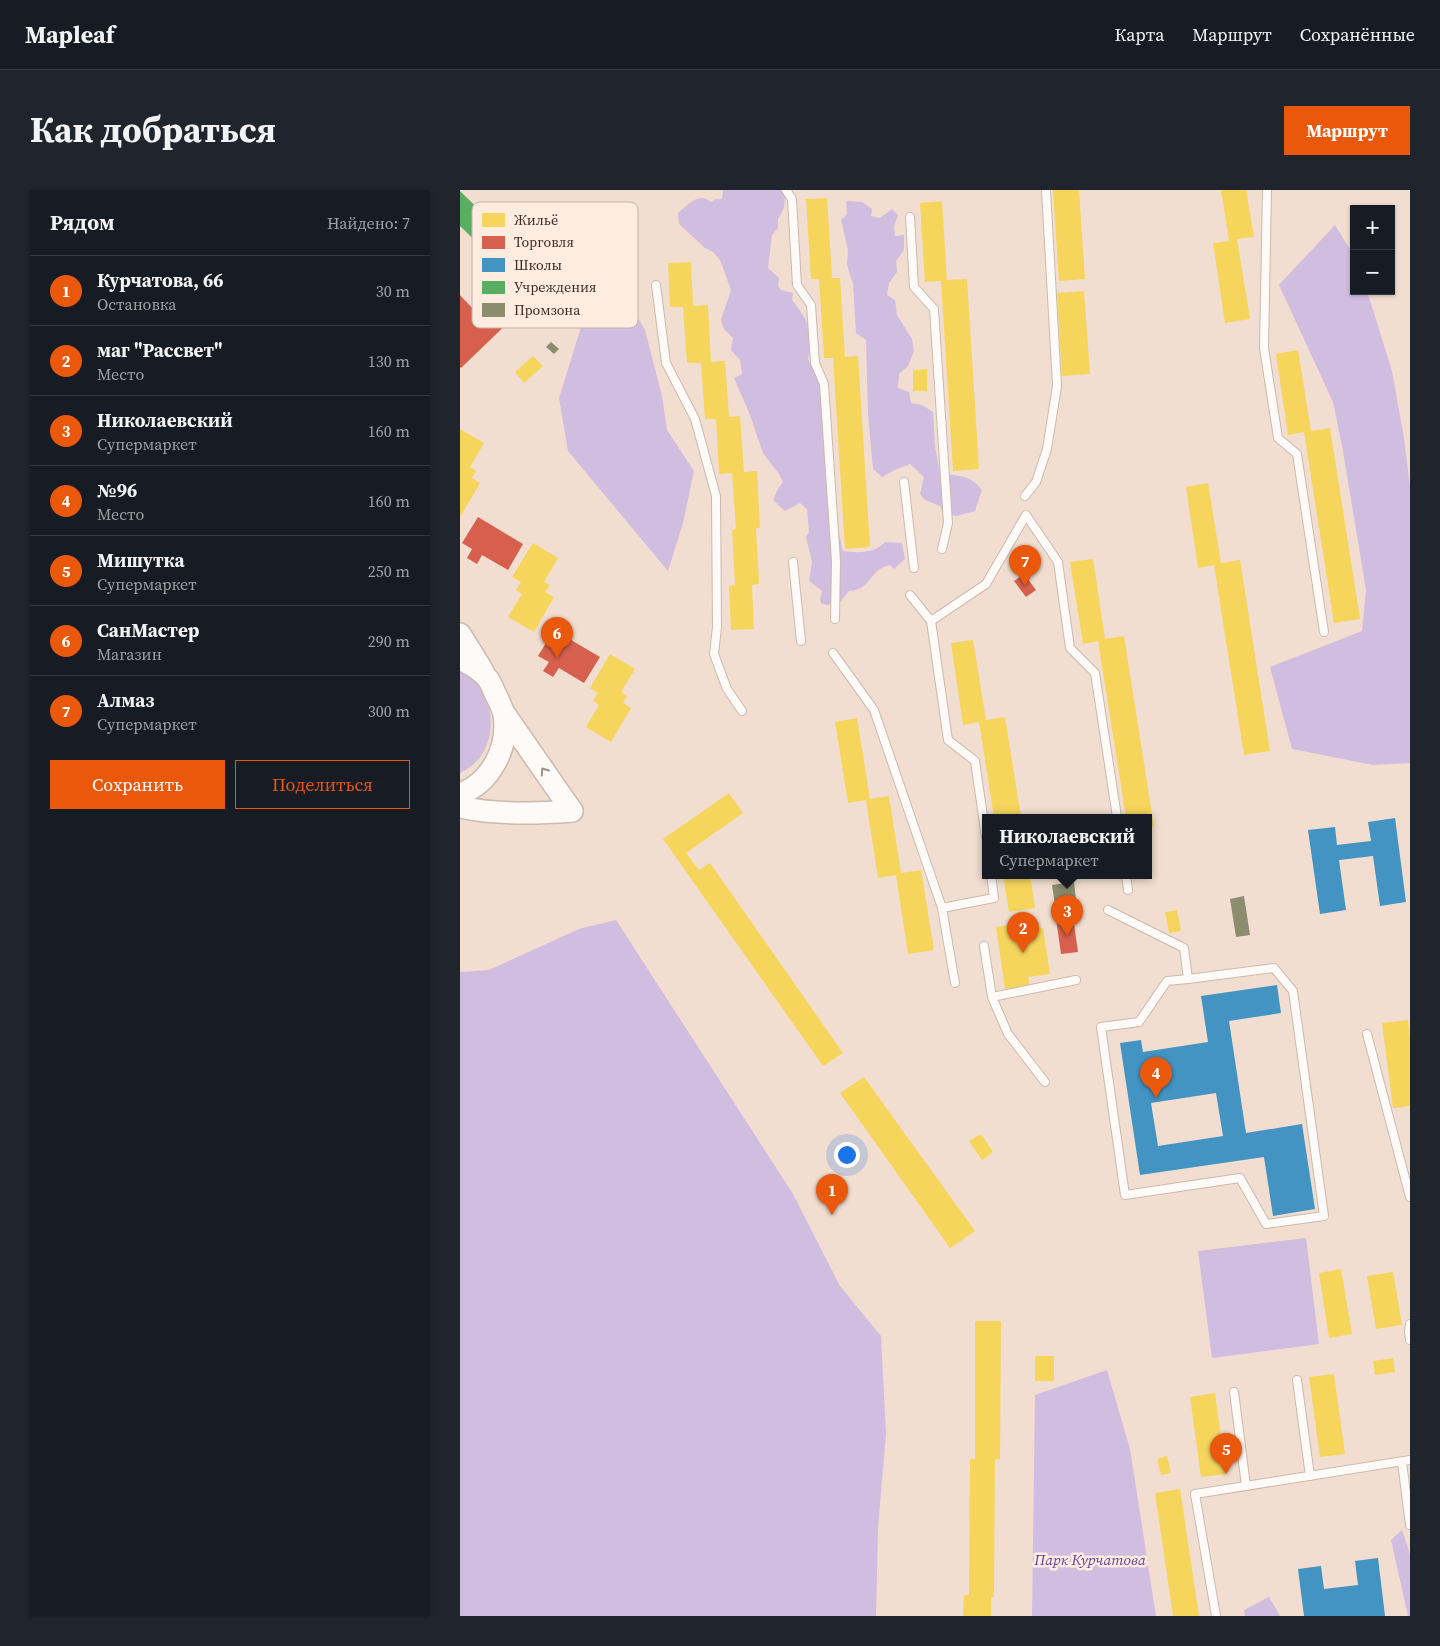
<!DOCTYPE html>
<html lang="ru">
<head>
<meta charset="utf-8">
<style>
  :root { --surface:#171b24; --page:#20242c; --text:#f1f3f6; --muted:#9ea1a6; --line:#363941; --accent:#ea580c }
  body { margin:0; font-family:"Source Serif 4",serif; background:var(--page); color:var(--text) }
  .controls { position:absolute; right:15px; top:15px; display:grid; overflow:hidden; border-radius:0px; box-shadow:0 1px 4px #0004 }
  .controls button { width:45px; height:45px; display:grid; place-items:center; padding:0; border:0; border-bottom:1px solid var(--line); background:var(--surface); color:var(--text); font:25px sans-serif }
  .you { position:absolute; left:386px; top:964px; width:18px; height:18px; margin:-12px; border:4px solid #fff; border-radius:50%; background:#1a73e8; box-shadow:0 0 0 8px #1a73e833 }
  .badge { display:grid; place-items:center; width:32px; height:32px; border-radius:50%; background:var(--accent); color:#fff; font-size:16px; font-weight:700 }
  .pin { position:absolute; translate:-50% -41px; filter:drop-shadow(0 1px 2px #0008) }
  .pin::after { content:''; position:absolute; top:26px; width:18px; height:15px; background:inherit; clip-path:polygon(0 0,100% 0,50% 100%) }
  .popup { position:absolute; left:522px; top:624px; width:170px; height:65px; box-sizing:border-box; display:grid; place-content:center; border-radius:0px; background:var(--surface); filter:drop-shadow(0 1px 4px #0005); font-size:16px; white-space:nowrap; color:var(--muted) }
  .popup b { font-size:19px; color:var(--text) }
  .popup::after { content:''; position:absolute; left:50%; top:100%; margin-left:-10px; border:10px solid transparent; border-top-color:var(--surface) }
  .list { margin:0; padding:0; list-style:none }
  h2 { display:flex; justify-content:space-between; align-items:center; height:65px; margin:0; padding:0 20px; font-size:21px }
  h2 small { font-size:16px; font-weight:400; color:var(--muted) }
  .list li { display:grid; grid-template-columns:32px 1fr auto; gap:15px; align-items:center; box-sizing:border-box; height:70px; padding:0 20px; border-top:1px solid var(--line) }
  .list b { display:block; font-size:19px; white-space:nowrap }
  .list p { margin:0; font-size:16px; white-space:nowrap; color:var(--muted) }
  .list em { font-size:16px; font-style:normal; color:var(--muted) }
  .actions { display:flex; gap:10px; padding:15px 20px }
  .actions a { flex:1; padding:11px 0; border:1px solid var(--accent); border-radius:0px; text-align:center; font-size:18px; color:var(--accent) }
  .actions .main { background:var(--accent); color:#fff }
  .map { position:relative; flex:none; width:950px; height:1426px; overflow:hidden; border-radius:0px }
  header { display:flex; align-items:center; gap:30px; box-sizing:border-box; height:70px; padding:0 25px; background:var(--surface); border-bottom:1px solid var(--line) }
  header strong { font-size:24px }
  nav { display:flex; gap:28px; margin-inline-start:auto; font-size:18px }
  .intro { display:flex; align-items:center; justify-content:space-between; box-sizing:border-box; height:120px; padding:0 30px }
  h1 { margin:0; font-size:35px }
  .button { padding:12px 22px; border-radius:0px; background:var(--accent); color:#fff; font-size:18px; font-weight:700 }
  main { display:flex; gap:30px; padding:0 30px }
  aside { flex:1; background:var(--surface); border-radius:0px; box-shadow:0 1px 4px #0004 }
  .map>svg:first-child { display:block }
</style>
</head>
<body>
<header>
<strong>Mapleaf</strong>
<nav><a>Карта</a><a>Маршрут</a><a>Сохранённые</a></nav>
</header>
<div class="intro"><h1>Как добраться</h1><a class="button">Маршрут</a></div>
<main>
<aside>
<h2>Рядом<small>Найдено: 7</small></h2>
<ul class="list">
<li><span class="badge">1</span><div><b>Курчатова, 66</b><p>Остановка</p></div><em>30 m</em></li>
<li><span class="badge">2</span><div><b>маг &quot;Рассвет&quot;</b><p>Место</p></div><em>130 m</em></li>
<li><span class="badge">3</span><div><b>Николаевский</b><p>Супермаркет</p></div><em>160 m</em></li>
<li><span class="badge">4</span><div><b>№96</b><p>Место</p></div><em>160 m</em></li>
<li><span class="badge">5</span><div><b>Мишутка</b><p>Супермаркет</p></div><em>250 m</em></li>
<li><span class="badge">6</span><div><b>СанМастер</b><p>Магазин</p></div><em>290 m</em></li>
<li><span class="badge">7</span><div><b>Алмаз</b><p>Супермаркет</p></div><em>300 m</em></li>
</ul>
<div class="actions"><a class="main">Сохранить</a><a>Поделиться</a></div>
</aside>
<div class="map">
<svg width="950" height="1426" viewBox="0 0 950 1426">
  <rect width="100%" height="100%" fill="#f1ded0"/>
  <g fill="#d1bde0">
    <path d="M263,0H329L325,8L324,18L318,29V38L312,45L308,78L319,88L318,96L321,100L333,103L332,110C348,130 355,143 348,169L355,181L360,198L364,225L365,267L374,285L377,334L383,361C397,363 414,364 425,352L442,353L445,369L434,379L430,375C409,379 412,400 389,401L380,412L366,415L361,413L360,409L362,401L349,391L352,372L346,347L349,342L347,319L340,313L325,321L313,310L318,299L323,292L319,284L303,263L290,225L274,188L282,184L280,170L271,160L273,148L264,139L261,130L271,100L260,70L253,62L245,58L219,34L218,23C228,15 239,1 251,12L255,9H262Z"/>
    <path d="M386,11L402,12L412,19L411,26L420,28L432,19L438,25L434,37L435,46L444,45V60L436,71L437,82L429,93L427,105L435,110L437,125L452,149L454,161L448,176L439,184L438,198L449,202L451,213L462,215L473,222L475,256L480,284C498,286 510,284 522,300L515,321L497,326L483,323L480,316L465,310L460,304L464,287L450,274L435,280L422,287L413,279L408,224L406,150L396,143L393,94L387,75L388,60L381,30L387,24Z"/>
    <polygon points="875,35 894,66 894,101 907,101 932,181 944,248 950,296 950,573 913,575 832,559 810,477 902,441 906,400 882,256 873,212 819,95"/>
    <polygon points="159,96 185,140 202,206 207,240 234,281 223,333 208,381 108,261 99,208 127,118"/>
    <path d="M0,480C39,501 43,563 0,583Z"/>
    <polygon points="156,730 333,1004 380,1096 421,1146 426,1244 418,1338 416,1426 0,1426 0,782 29,780 119,739"/>
    <polygon points="846,1048 859,1154 752,1168 738,1061"/>
    <polygon points="647,1180 670,1259 696,1426 572,1426 575,1205"/>
    <polygon points="942,1340 950,1364 950,1426 948,1426 931,1350"/>
    <polygon points="809,1407 820,1426 785,1426 784,1420"/>
  </g>
  <g fill="#f6d55c">
    <polygon points="593,0 619,0 625,89 599,91"/>
    <polygon points="761,0 786,0 794,47 777,49 790,129 765,133 753,53 769,51"/>
    <polygon points="367,8 372,88 380,88 385,167 398,166 410,357 385,359 373,168 364,168 359,89 351,89 346,9"/>
    <polygon points="482,11 487,90 507,89 519,279 493,281 481,91 465,92 460,13"/>
    <polygon points="231,72 233,116 248,115 251,172 265,171 269,227 280,226 284,282 297,281 300,338 296,338 299,394 292,395 294,439 271,440 269,396 275,395 272,340 276,339 272,283 259,284 256,229 245,229 241,173 227,173 223,117 210,117 208,73"/>
    <polygon points="624,101 630,184 602,186 597,103"/>
    <polygon points="838,160 851,241 870,238 900,429 874,433 844,242 828,245 816,164"/>
    <polygon points="73,166 83,176 64,193 55,182"/>
    <polygon points="467,179 467,201 453,201 453,180"/>
    <polygon points="0,239 24,253 10,277 16,281 12,288 20,293 0,327"/>
    <polygon points="748,293 761,373 780,370 810,561 784,565 754,375 738,378 726,297"/>
    <polygon points="73,353 98,368 84,392 90,395 85,402 94,407 74,442 48,427 62,404 56,400 61,392 52,387"/>
    <polygon points="633,369 645,449 664,446 694,637 688,638 688,627 666,627 638,451 623,454 610,372"/>
    <polygon points="513,450 526,530 545,527 561,627 534,627 519,532 503,535 491,453"/>
    <polygon points="150,464 175,479 161,502 167,506 163,513 171,518 151,552 126,537 139,515 133,511 138,503 130,498"/>
    <polygon points="397,528 410,609 429,606 441,683 461,680 474,760 448,764 436,685 418,688 406,610 388,613 375,532"/>
    <polygon points="269,603 283,623 226,663 239,680 250,673 383,863 363,876 203,649"/>
    <polygon points="543,685 570,685 575,718 549,722"/>
    <polygon points="717,720 721,741 709,743 705,722"/>
    <polygon points="560,733 561,741 583,738 590,784 568,787 570,796 545,799 536,737"/>
    <polygon points="948,830 950,847 950,916 933,918 922,833"/>
    <polygon points="404,887 515,1041 490,1058 380,903"/>
    <polygon points="521,944 533,962 522,970 509,951"/>
    <polygon points="881,1079 892,1144 869,1148 859,1083"/>
    <polygon points="933,1082 942,1135 916,1139 907,1086"/>
    <polygon points="515,1131 541,1131 540,1269 535,1269 534,1407 531,1407 531,1426 503,1426 504,1405 509,1405 510,1269 515,1269"/>
    <rect x="575" y="1166" width="19" height="25"/>
    <polygon points="933,1168 935,1182 915,1185 913,1171"/>
    <polygon points="874,1184 885,1264 860,1267 849,1187"/>
    <polygon points="755,1203 766,1284 741,1287 730,1207"/>
    <polygon points="707,1266 711,1283 701,1285 697,1269"/>
    <polygon points="720,1299 739,1426 713,1426 695,1303"/>
  </g>
  <g fill="#d6604d">
    <polygon points="34,101 57,124 1,178 0,177 0,105 14,120"/>
    <polygon points="18,327 63,354 48,380 22,365 17,374 7,368 12,359 2,353"/>
    <polygon points="564,384 576,400 566,407 554,391"/>
    <polygon points="94,440 140,467 124,493 99,478 93,487 83,481 89,472 78,466"/>
    <polygon points="613,727 618,762 601,764 596,729"/>
  </g>
  <g fill="#4393c3" fill-rule="evenodd">
    <polygon points="935,628 946,712 920,716 913,666 879,670 886,720 860,724 848,640 875,637 877,655 911,651 908,632"/>
    <path d="M817,795L821,823L769,831L786,943L842,934L855,1019L813,1026L804,967L680,985L660,853L681,850L683,862L748,852L741,806ZM756,903L763,946L698,956L691,913Z"/>
    <polygon points="918,1368 925,1426 844,1426 838,1379 861,1376 864,1399 898,1395 895,1371"/>
  </g>
  <polygon fill="#5aae61" points="0,1 91,90 57,124 51,118 65,104 27,66 29,64 0,36"/>
  <g fill="#8c8c6e">
    <polygon points="91,152 99,159 94,164 86,157"/>
    <polygon points="614,692 617,719 596,722 592,695"/>
    <polygon points="784,706 790,745 776,747 770,709"/>
  </g>
  <g fill="none" stroke-linecap="round" stroke-linejoin="round">
    <defs>
      <g id="lane">
        <polyline points="326,0 332,9 337,95 351,115 355,173 364,194 376,371 375,429"/>
        <polyline points="807,0 804,158 818,248 837,264 864,442"/>
        <polyline points="450,27 454,97 474,119 488,333 482,359"/>
        <polyline points="196,95 206,173 235,229 256,306 257,437 254,464 267,499 282,521"/>
        <polyline points="444,292 454,378"/>
        <polyline points="565,306 576,292 587,259 597,196 586,0"/>
        <polyline points="333,372 341,451"/>
        <polyline points="450,405 471,431 488,550 515,571 526,647"/>
        <polyline points="471,431 526,394 566,325 598,372 610,458 635,483 657,627"/>
        <polyline points="373,463 414,520 482,718 534,708 531,685"/>
        <polyline points="666,685 668,700"/>
        <polyline points="482,718 495,793"/>
        <polyline points="648,720 724,758 728,789 814,778 833,801 864,1026 806,1034 780,988 665,1005 641,837 679,832 707,791 728,789"/>
        <polyline points="524,756 532,807 548,844 585,892"/>
        <polyline points="532,807 616,790"/>
        <polyline points="907,844 950,1007"/>
        <polyline points="950,1134 949,1141 950,1150"/>
        <polyline points="837,1190 850,1286"/>
        <polyline points="774,1202 786,1296"/>
        <polyline points="942,1272 950,1335"/>
        <polyline points="756,1426 735,1304 950,1270"/>
      </g>
      <g id="secondary">
        <polyline points="0,444 23,481"/>
        <path d="M0,469C10,474 21,480 28,489C31,493 33,499 35,503C38,510 43,518 44,525C49,557 31,593 0,604"/>
        <polyline points="44,523 112,621"/>
        <path d="M0,617C37,625 75,624 112,621"/>
      </g>
    </defs>
    <use href="#lane" stroke="#cbbaad" stroke-width="10"/>
    <use href="#secondary" stroke="#cbbaad" stroke-width="24"/>
    <use href="#lane" stroke="#fdfaf8" stroke-width="8"/>
    <use href="#secondary" stroke="#fdfaf8" stroke-width="21"/>
  </g>
  <defs><path id="oneway-chevron" d="M-2-3.5L2.5 0L-2 3.5" fill="none" stroke-width="1.6" stroke-linecap="round" stroke-linejoin="round" transform="scale(1.25)"/></defs>
  <use stroke="#9c928c" href="#oneway-chevron" transform="translate(84 581) rotate(-125)"/>
  <g text-anchor="middle" dominant-baseline="central" stroke-width="5" stroke-linejoin="round" paint-order="stroke">
    <g font-size="15" font-style="italic" fill="#623e9f" stroke="#feece0">
      <text x="630" y="1369">Парк Курчатова</text>
    </g>
  </g>
  <rect x="12" y="12" width="166" height="126" rx="8" fill="#feece0" stroke="#c4b2a6" stroke-width="1"/>
  <rect x="22" y="23" width="23" height="14" fill="#f6d55c"/>
  <rect x="22" y="46" width="23" height="13" fill="#d6604d"/>
  <rect x="22" y="68" width="23" height="14" fill="#4393c3"/>
  <rect x="22" y="91" width="23" height="13" fill="#5aae61"/>
  <rect x="22" y="113" width="23" height="14" fill="#8c8c6e"/>
  <g font-size="14" fill="#3c2b1f">
    <text x="54" y="35">Жильё</text>
    <text x="54" y="57">Торговля</text>
    <text x="54" y="80">Школы</text>
    <text x="54" y="102">Учреждения</text>
    <text x="54" y="125">Промзона</text>
  </g>
</svg>
<div class="controls">
<button>+</button>
<button>−</button>
</div>
<div class="you"></div>
<div class="pin badge" style="left:372px;top:1025px">1</div>
<div class="pin badge" style="left:563px;top:763px">2</div>
<div class="pin badge" style="left:607px;top:746px">3</div>
<div class="popup"><b>Николаевский</b>Супермаркет</div>
<div class="pin badge" style="left:696px;top:908px">4</div>
<div class="pin badge" style="left:766px;top:1284px">5</div>
<div class="pin badge" style="left:97px;top:468px">6</div>
<div class="pin badge" style="left:565px;top:396px">7</div>
</div>
</main>
</body>
</html>
